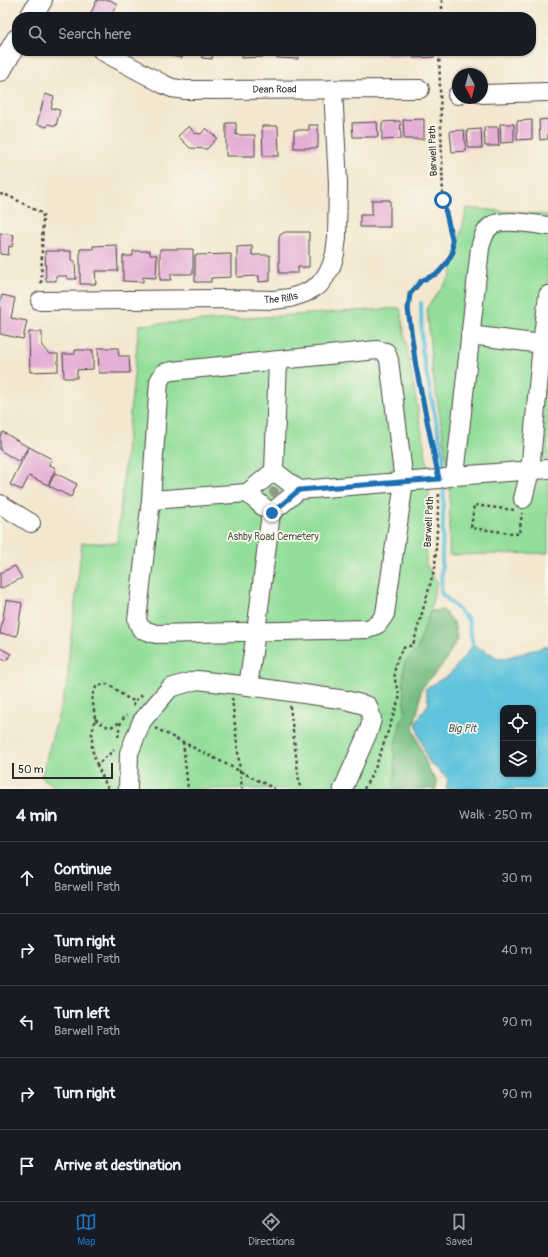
<!DOCTYPE html>
<html lang="en">
<head>
<meta charset="utf-8">
<style>
  :root { --surface:#171b24; --page:#20242c; --text:#f1f3f6; --muted:#9ea1a6; --line:#363941; --accent:#1f6fb2 }
  body { margin:0; font-family:Pangolin,sans-serif; background:var(--page); color:var(--text) }
  .controls { position:absolute; right:12px; bottom:12px; display:grid; overflow:hidden; border-radius:8px; box-shadow:0 1px 3px #0004 }
  .controls button { width:36px; height:36px; display:grid; place-items:center; padding:0; border:0; border-bottom:1px solid var(--line); background:var(--surface); color:var(--text); font:20px sans-serif }
  .compass { position:absolute; left:452px; top:68px; width:36px; height:36px; border-radius:50%; background:var(--surface); box-shadow:0 1px 3px #0004; rotate:173deg }
  .scale { position:absolute; left:12px; bottom:10px; width:101px; box-sizing:border-box; padding-left:4px; border:2px solid #2b2b2b; border-top:0; font-size:11px; line-height:14px; white-space:nowrap; color:#2b2b2b; -webkit-text-stroke:3px #fbf7ec; paint-order:stroke }
  .stop { position:absolute; width:12px; height:12px; margin:-9px; border:3px solid #1f6fb2; border-radius:50%; background:#fff }
  .stop.end { background:#1f6fb2; border-color:#fff; box-shadow:0 1px 4px #0008 }
  .list { margin:0; padding:0; list-style:none }
  h2 { display:flex; justify-content:space-between; align-items:center; height:52px; margin:0; padding:0 16px; font-size:17px }
  h2 small { font-size:13px; font-weight:400; color:var(--muted) }
  .list li { display:grid; grid-template-columns:26px 1fr auto; gap:12px; align-items:center; box-sizing:border-box; height:72px; padding:0 16px; border-top:1px solid var(--line) }
  .list b { display:block; font-size:15px; white-space:nowrap }
  .list p { margin:0; font-size:13px; white-space:nowrap; color:var(--muted) }
  .list em { font-size:13px; font-style:normal; color:var(--muted) }
  .icon { flex:none; width:22px; height:22px; fill:none; stroke:currentColor; stroke-width:2; stroke-linecap:round; stroke-linejoin:round }
  .map { position:relative; flex:none; width:548px; height:789px; overflow:hidden }
  .search { position:absolute; background:var(--surface); box-shadow:0 1px 3px #0004; left:12px; right:12px; top:12px; height:44px; display:flex; align-items:center; gap:10px; box-sizing:border-box; padding:0 14px; border-radius:16px; color:var(--muted); font-size:15px }
  .sheet { height:412px; background:var(--surface) }
  nav { display:flex; justify-content:space-around; align-items:center; box-sizing:border-box; height:56px; border-top:1px solid var(--line); background:var(--surface); font-size:11px; color:var(--muted) }
  nav a { display:grid; justify-items:center; gap:2px }
  nav .on { color:var(--accent) }
  .map>svg:first-child { display:block }
</style>
</head>
<body>
<div class="map">
<svg width="548" height="789" viewBox="0 0 548 789">
  <rect width="100%" height="100%" fill="#fbf7ec"/>
  <filter id="ink" filterUnits="userSpaceOnUse"><feTurbulence type="fractalNoise" baseFrequency=".025" numOctaves="2"/><feDisplacementMap in="SourceGraphic" scale="8" xChannelSelector="R" yChannelSelector="G"/><feConvolveMatrix kernelMatrix="1 2 1 2 8 2 1 2 1" color-interpolation-filters="sRGB"/></filter>
  <filter id="wash" filterUnits="userSpaceOnUse"><feTurbulence type="fractalNoise" baseFrequency=".012" numOctaves="4" result="noise"/><feDisplacementMap in="SourceGraphic" scale="16" xChannelSelector="R" yChannelSelector="G"/><feGaussianBlur stdDeviation="0.9" result="paint"/><feColorMatrix in="noise" values="0 0 0 0 0 0 0 0 0 0 0 0 0 0 0 0 0 1.4 0 .05"/><feComposite in="paint" operator="in"/></filter>
  <g filter="url(#wash)">
    <rect width="100%" height="100%" fill="#f3e7cf"/>
    <g fill="#93de9a" stroke="#5f8462">
      <polygon points="467,208 548,215 548,553 449,555 450,477 432,369 427,307 450,277"/>
      <polygon points="400,308 430,480 426,564 437,582 410,695 407,789 56,789 57,788 41,777 67,684 69,655 82,543 117,543 139,325"/>
    </g>
    <polygon fill="#76bd82" stroke="#507456" points="443,610 454,622 457,639 445,662 421,689 420,702 413,728 429,770 437,782 436,789 393,789 395,773 394,748 401,720 405,712 403,680 404,663 417,649 430,611"/>
    <path fill="#5ec3db" stroke="#447783" fill-rule="evenodd" d="M473,645L501,659L548,646V789H446L448,779L429,762L420,738L416,722L429,703L425,689L450,674ZM503,708H533V774H503Z"/>
    <g fill="none" stroke-linecap="round" stroke-linejoin="round">
      <g stroke="#5ec3db" stroke-width="4">
        <polyline points="421,303 422,351 443,455 444,473"/>
        <polyline points="444,483 441,593 468,619 473,645"/>
      </g>
    </g>
    <g id="blocks">
      <g fill="#e5afd5">
        <polygon points="97,0 110,0 117,4 109,17 89,17"/>
        <polygon points="172,51 183,51 182,58 171,56"/>
        <polygon points="202,51 213,51 212,59 202,58"/>
        <polygon points="242,51 263,51 263,57 242,58"/>
        <polygon points="277,51 298,51 298,59 277,58"/>
        <polygon points="363,51 383,51 384,54 363,54"/>
        <polygon points="385,51 408,51 408,56 386,56"/>
        <polygon points="413,51 434,51 434,57 413,58"/>
        <polygon points="45,94 54,97 51,108 60,110 56,126 48,124 47,127 37,124"/>
        <polygon points="424,119 424,139 404,139 403,120"/>
        <polygon points="548,119 548,139 540,140 539,120"/>
        <polygon points="532,120 532,139 517,140 517,121"/>
        <polygon points="400,121 401,139 382,140 382,122"/>
        <polygon points="377,122 378,137 353,137 352,123"/>
        <polygon points="226,123 236,123 236,135 255,135 255,156 226,156"/>
        <polygon points="500,124 514,124 514,142 501,143"/>
        <polygon points="309,125 318,125 318,148 294,148 294,130 309,130"/>
        <polygon points="189,126 194,133 201,134 206,128 217,138 207,149 190,148 178,136"/>
        <polygon points="262,126 278,126 279,156 263,156"/>
        <polygon points="484,127 498,127 499,146 485,146"/>
        <polygon points="481,129 482,148 468,148 467,130"/>
        <polygon points="464,130 466,151 452,152 450,131"/>
        <polygon points="372,200 390,200 390,227 360,227 360,215 372,215"/>
        <polygon points="285,232 309,232 309,267 298,267 298,273 279,273 279,238 280,235"/>
        <polygon points="0,233 14,235 12,247 9,246 8,255 0,254"/>
        <polygon points="117,245 118,271 95,271 96,284 80,284 80,249 93,249 93,246"/>
        <polygon points="252,246 252,255 270,255 270,281 259,282 259,276 237,277 237,247"/>
        <polygon points="160,249 193,249 193,274 171,274 171,280 160,280"/>
        <polygon points="45,251 71,251 71,260 75,261 76,279 67,279 67,276 56,276 56,281 46,281"/>
        <polygon points="133,251 150,251 150,255 157,255 156,278 143,277 143,282 123,281 123,256 133,256"/>
        <polygon points="231,254 231,277 211,278 211,282 195,282 195,255"/>
        <polygon points="2,295 15,298 11,318 27,321 23,339 0,334 0,303"/>
        <polygon points="29,332 42,332 42,346 49,354 58,354 58,371 30,372"/>
        <polygon points="98,348 118,348 119,356 129,356 130,373 99,373"/>
        <polygon points="75,350 93,350 93,369 77,370 77,378 64,378 63,354 75,354"/>
        <polygon points="3,432 28,447 19,462 0,450 0,436"/>
        <polygon points="29,447 52,459 49,465 56,468 48,485 29,476 22,490 10,485"/>
        <polygon points="55,473 77,484 71,497 49,486"/>
        <polygon points="15,566 22,578 0,589 0,573"/>
        <polygon points="6,600 22,603 17,636 0,634"/>
        <polygon points="0,648 11,654 6,661 0,658"/>
      </g>
    </g>
  </g>
  <g filter="url(#ink)">
    <use href="#blocks" fill-opacity="0" stroke="#494744" stroke-width="1"/>
    <g fill="none" stroke-linecap="round" stroke-linejoin="round">
      <defs>
        <g id="minor">
          <path id="s1" d="M102,51L163,84L172,88L185,90L420,89"/>
          <polyline points="482,94 548,92"/>
          <polyline points="457,95 458,95"/>
          <path d="M548,226C535,224 501,218 491,226C484,231 482,241 480,248L455,476L548,469"/>
          <path id="s2" d="M40,301L219,299L273,300L290,298L305,293L319,285L325,277L331,267L335,254L337,237L338,183L333,89"/>
          <polyline points="470,335 542,344"/>
          <polygon points="377,350 386,352 389,360 404,482 385,614 378,624 368,629 156,634 141,629 137,620 151,500 159,381 164,373 172,371"/>
          <polyline points="278,360 274,471 299,490"/>
          <polyline points="523,499 530,471 542,344 548,295"/>
          <polyline points="151,500 247,493"/>
          <polyline points="0,504 31,523"/>
          <polyline points="271,513 247,493 274,471"/>
          <polyline points="248,686 256,632 271,513 299,490 439,479 455,476"/>
          <polyline points="128,789 129,753 142,721 170,688 197,680 248,686 346,700 368,706 372,719 369,730 343,789"/>
        </g>
        <g id="major">
          <polyline points="31,17 41,0"/>
          <polyline points="0,70 17,40"/>
        </g>
      </defs>
      <use href="#minor" stroke="#494744" stroke-width="20"/>
      <use href="#major" stroke="#494744" stroke-width="24"/>
      <g stroke="#494744" stroke-width="2.5" stroke-dasharray="3 3" stroke-linecap="butt">
        <polyline points="442,0 442,17"/>
        <polyline points="0,194 9,196 43,214 41,286"/>
        <polyline points="436,465 416,367 408,309 410,294 421,281 438,273 446,264 453,252 452,239 443,200 439,51"/>
        <polyline points="514,510 474,505 471,528 519,534 522,513"/>
        <polyline points="232,698 242,789"/>
        <polyline points="133,706 135,701 143,694"/>
        <polyline points="290,706 300,789"/>
        <path d="M95,719C106,726 109,731 121,721"/>
        <polyline points="155,728 275,789"/>
        <path d="M118,737C119,728 120,720 127,715"/>
        <polyline points="183,742 188,789"/>
        <path d="M97,765L92,749V733L95,719L92,696L96,687C98,686 103,684 106,684C113,684 123,699 135,701"/>
        <polyline points="108,789 97,765 114,750"/>
        <path d="M364,789L376,766L400,696C392,678 393,664 403,648L413,645L435,567L439,493"/>
      </g>
      <use href="#minor" stroke="#fff" stroke-width="18"/>
      <use href="#major" stroke="#fff" stroke-width="22"/>
    </g>
    <circle fill="#939884" cx="274" cy="492" r="5"/>
  </g>
  <g fill="none" stroke-linecap="round" stroke-linejoin="round" filter="url(#ink)">
    <polyline stroke="#1f6fb2" stroke-width="5" points="272,513 299,490 439,479 416,367 408,309 410,294 421,281 438,273 446,264 453,252 452,239 443,200"/>
  </g>
  <g text-anchor="middle" dominant-baseline="central" stroke-width="3.5" stroke-linejoin="round" paint-order="stroke">
    <g font-size="10" fill="#2b2b2b" stroke="#fbf7ec">
      <text stroke="none"><textPath href="#s1" startOffset="182">Dean Road</textPath></text>
      <text transform="translate(433 151) rotate(-92)">Barwell Path</text>
      <text stroke="none"><textPath href="#s2" startOffset="241">The Rills</textPath></text>
      <text transform="translate(429 522) rotate(-87)">Barwell Path</text>
    </g>
    <g font-size="10" fill="#455847" stroke="#fbf7ec">
      <text x="273" y="537">Ashby Road Cemetery</text>
    </g>
    <g font-size="11" font-style="italic" fill="#3a5960" stroke="#fbf7ec">
      <text x="462" y="728">Big Pit</text>
    </g>
  </g>
</svg>
<div class="controls">
<button><svg class="icon" aria-label="locate" viewBox="0 0 24 24"><circle cx="12" cy="12" r="6"/><path d="M12 2v4M12 18v4M2 12h4M18 12h4"/></svg></button>
<button><svg class="icon" aria-label="layers" viewBox="0 0 24 24"><path d="M12 4l9 5-9 5-9-5zM3 14l9 5 9-5"/></svg></button>
</div>
<svg class="compass" viewBox="-18 -18 36 36"><path d="M0-13l5 13h-10z" fill="#e53935"/><path d="M0 13l5-13h-10z" fill="#9ea1a6"/></svg>
<div class="scale">50 m</div>
<div class="stop" style="left:443px;top:200px"></div>
<div class="stop end" style="left:272px;top:513px"></div>
<div class="search"><svg class="icon" aria-label="search" viewBox="0 0 24 24"><circle cx="10" cy="10" r="6"/><path d="M15 15l6 6"/></svg>Search here</div>
</div>
<section class="sheet">
<h2>4 min<small>Walk · 250 m</small></h2>
<ul class="list">
<li><svg class="icon" aria-label="ahead" viewBox="0 0 24 24"><path d="M12 20V5M6 11l6-6 6 6"/></svg><div><b>Continue</b><p>Barwell Path</p></div><em>30 m</em></li>
<li><svg class="icon" aria-label="right" viewBox="0 0 24 24"><path d="M7 20v-9h11M14 6l5 5-5 5"/></svg><div><b>Turn right</b><p>Barwell Path</p></div><em>40 m</em></li>
<li><svg class="icon" aria-label="left" viewBox="0 0 24 24"><path d="M17 20v-9H6M10 6l-5 5 5 5"/></svg><div><b>Turn left</b><p>Barwell Path</p></div><em>90 m</em></li>
<li><svg class="icon" aria-label="right" viewBox="0 0 24 24"><path d="M7 20v-9h11M14 6l5 5-5 5"/></svg><div><b>Turn right</b></div><em>90 m</em></li>
<li><svg class="icon" aria-label="arrive" viewBox="0 0 24 24"><path d="M6 21V4h12l-3 4 3 4H6"/></svg><div><b>Arrive at destination</b></div></li>
</ul>
</section>
<nav>
<a class="on"><svg class="icon" aria-label="map" viewBox="0 0 24 24"><path d="M3 6l6-2 6 2 6-2v14l-6 2-6-2-6 2zM9 4v14M15 6v14"/></svg>Map</a>
<a><svg class="icon" aria-label="directions" viewBox="0 0 24 24"><path d="M12 3l9 9-9 9-9-9zM9 14v-3h6M13 9l2 2-2 2"/></svg>Directions</a>
<a><svg class="icon" aria-label="saved" viewBox="0 0 24 24"><path d="M7 4h10v16l-5-4-5 4z"/></svg>Saved</a>
</nav>
</body>
</html>
